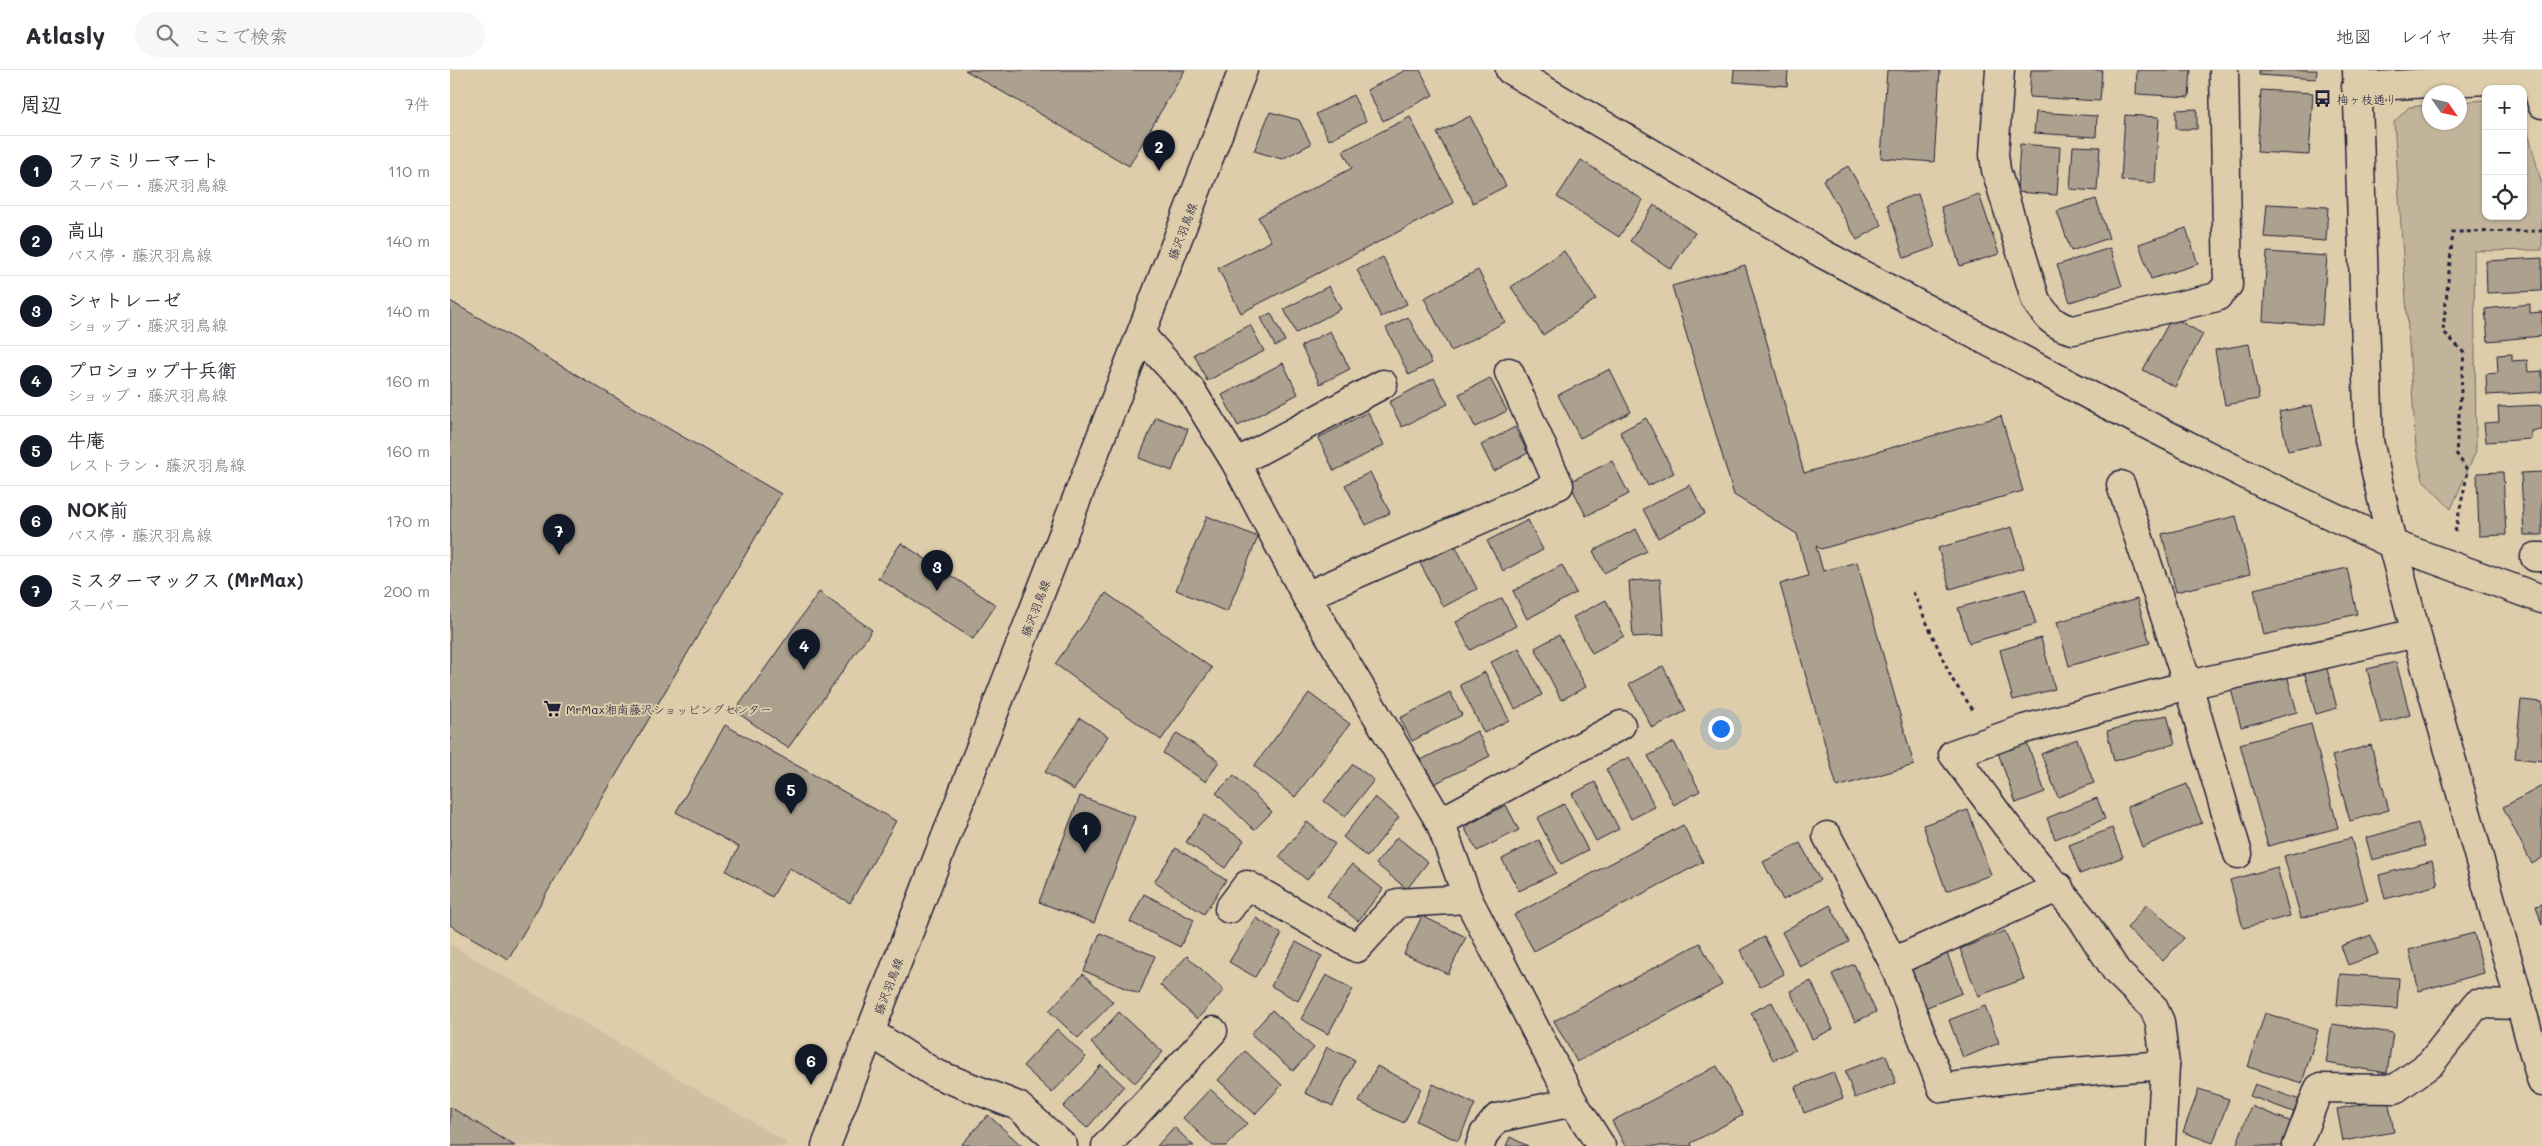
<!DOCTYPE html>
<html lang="ja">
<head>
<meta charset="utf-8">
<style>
  :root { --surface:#fff; --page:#f7f7f7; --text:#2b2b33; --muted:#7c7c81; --line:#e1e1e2; --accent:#111827 }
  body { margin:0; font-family:Mali,"Klee One",sans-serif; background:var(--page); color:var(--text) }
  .controls { position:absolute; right:15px; top:15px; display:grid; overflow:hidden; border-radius:10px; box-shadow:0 1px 4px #0004 }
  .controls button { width:45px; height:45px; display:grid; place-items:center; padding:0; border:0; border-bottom:1px solid var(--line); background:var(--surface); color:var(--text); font:25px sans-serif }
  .compass { position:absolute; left:1972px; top:15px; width:45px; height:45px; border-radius:50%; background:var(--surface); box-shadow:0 1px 4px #0004; rotate:124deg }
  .you { position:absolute; left:1270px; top:658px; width:18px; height:18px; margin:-12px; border:4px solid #fff; border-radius:50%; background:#1a73e8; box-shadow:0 0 0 8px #1a73e833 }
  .badge { display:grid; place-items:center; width:32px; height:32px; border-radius:50%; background:var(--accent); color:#fff; font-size:16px; font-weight:700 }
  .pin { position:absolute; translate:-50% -41px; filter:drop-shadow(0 1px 2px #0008) }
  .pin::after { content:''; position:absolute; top:26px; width:18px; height:15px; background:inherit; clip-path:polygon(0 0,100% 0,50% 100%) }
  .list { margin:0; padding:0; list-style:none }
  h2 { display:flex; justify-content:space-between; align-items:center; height:65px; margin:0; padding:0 20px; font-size:21px }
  h2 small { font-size:16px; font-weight:400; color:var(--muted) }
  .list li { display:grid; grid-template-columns:32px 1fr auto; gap:15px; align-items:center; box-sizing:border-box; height:70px; padding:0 20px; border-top:1px solid var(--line) }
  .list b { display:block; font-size:19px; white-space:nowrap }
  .list p { margin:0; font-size:16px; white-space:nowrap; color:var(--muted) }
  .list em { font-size:16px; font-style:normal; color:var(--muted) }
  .icon { flex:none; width:28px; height:28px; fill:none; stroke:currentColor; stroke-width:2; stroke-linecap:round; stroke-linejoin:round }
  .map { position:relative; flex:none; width:2092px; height:1076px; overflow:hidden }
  header { display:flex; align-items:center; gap:30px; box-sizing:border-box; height:70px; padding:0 25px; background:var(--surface); border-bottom:1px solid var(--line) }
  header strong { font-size:24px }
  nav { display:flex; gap:28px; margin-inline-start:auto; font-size:18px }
  .search { width:350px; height:45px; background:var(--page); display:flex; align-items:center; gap:12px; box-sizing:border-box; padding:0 18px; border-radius:28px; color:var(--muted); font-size:19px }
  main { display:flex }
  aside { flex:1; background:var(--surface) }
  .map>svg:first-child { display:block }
</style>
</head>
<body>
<header>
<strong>Atlasly</strong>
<div class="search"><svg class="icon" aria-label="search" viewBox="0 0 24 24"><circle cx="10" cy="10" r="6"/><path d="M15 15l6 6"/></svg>ここで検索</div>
<nav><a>地図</a><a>レイヤ</a><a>共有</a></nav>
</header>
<main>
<aside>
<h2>周辺<small>7件</small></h2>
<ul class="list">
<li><span class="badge">1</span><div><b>ファミリーマート</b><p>スーパー · 藤沢羽鳥線</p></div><em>110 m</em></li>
<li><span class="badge">2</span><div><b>高山</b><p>バス停 · 藤沢羽鳥線</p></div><em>140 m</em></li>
<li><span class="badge">3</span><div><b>シャトレーゼ</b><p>ショップ · 藤沢羽鳥線</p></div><em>140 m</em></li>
<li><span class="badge">4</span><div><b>プロショップ十兵衛</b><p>ショップ · 藤沢羽鳥線</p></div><em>160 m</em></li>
<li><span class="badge">5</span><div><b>牛庵</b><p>レストラン · 藤沢羽鳥線</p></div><em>160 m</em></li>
<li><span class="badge">6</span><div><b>NOK前</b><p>バス停 · 藤沢羽鳥線</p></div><em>170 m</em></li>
<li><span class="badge">7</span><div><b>ミスターマックス (MrMax)</b><p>スーパー</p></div><em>200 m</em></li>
</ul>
</aside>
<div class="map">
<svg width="2092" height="1076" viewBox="0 0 2092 1076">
  <rect width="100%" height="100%" fill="#decdab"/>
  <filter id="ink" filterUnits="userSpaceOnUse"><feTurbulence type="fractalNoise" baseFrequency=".02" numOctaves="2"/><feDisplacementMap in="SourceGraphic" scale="10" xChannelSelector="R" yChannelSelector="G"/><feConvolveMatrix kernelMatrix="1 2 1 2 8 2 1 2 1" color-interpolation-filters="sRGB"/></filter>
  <g filter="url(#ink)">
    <polygon fill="#cfc0a2" points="0,874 336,1072 334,1076 0,1076"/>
    <polygon fill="#c2b49b" stroke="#726b6b" points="2036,30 2036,146 2073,146 2073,44 2092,115 2092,180 2024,181 2026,381 2001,439 1973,410 1966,378 1944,52 1959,37 1979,35 1980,52 2010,52 2010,32"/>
    <g fill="#aca08e" stroke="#22223b">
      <polygon points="515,0 735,0 679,96"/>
      <polygon points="956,0 970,0 983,25 933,51 917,20"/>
      <polygon points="1284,0 1338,0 1337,16 1283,12"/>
      <polygon points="1437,0 1490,0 1484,92 1431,88"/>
      <polygon points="1581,0 1652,0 1650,31 1579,27"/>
      <polygon points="1687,0 1741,0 1739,27 1686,24"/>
      <polygon points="1809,0 1867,0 1866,9 1809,5"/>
      <polygon points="1811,20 1863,23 1859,85 1807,82"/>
      <polygon points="903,25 916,51 879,70 866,44"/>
      <polygon points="1747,39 1747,59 1726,59 1726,40"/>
      <polygon points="820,42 849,50 861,74 832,89 804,81"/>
      <polygon points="1586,42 1647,46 1646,67 1584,63"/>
      <polygon points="1675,45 1709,47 1705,113 1671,110"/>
      <polygon points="1020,46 1056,116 1023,133 987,63"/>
      <polygon points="960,47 1004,133 791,243 768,198 821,171 808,147 902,98 893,81"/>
      <polygon points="1570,74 1610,77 1607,125 1567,122"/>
      <polygon points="1623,76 1650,77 1647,121 1620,119"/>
      <polygon points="1131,90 1193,130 1169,167 1107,127"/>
      <polygon points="1398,96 1432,155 1407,170 1373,110"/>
      <polygon points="1468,124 1485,177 1454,188 1437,134"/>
      <polygon points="1529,124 1549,184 1510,196 1491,137"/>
      <polygon points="1646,129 1659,168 1621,181 1607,141"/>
      <polygon points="1817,134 1878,137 1876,171 1814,167"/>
      <polygon points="1204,135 1245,163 1221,199 1180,171"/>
      <polygon points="1736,158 1748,194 1701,209 1689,174"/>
      <polygon points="1660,178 1672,216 1620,232 1607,195"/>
      <polygon points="1114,181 1146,229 1093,265 1061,217"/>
      <polygon points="1817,182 1877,186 1872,255 1813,251"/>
      <polygon points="933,187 957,234 931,247 907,200"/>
      <polygon points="2092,188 2092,221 2037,223 2036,191"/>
      <polygon points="1295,195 1354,403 1551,346 1573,421 1371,479 1366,476 1373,501 1407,492 1464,695 1387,717 1330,514 1358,506 1347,464 1284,425 1222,216"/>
      <polygon points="1028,200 1055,252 1001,281 974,228"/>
      <polygon points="879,216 891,239 846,263 834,239"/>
      <polygon points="0,231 331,424 58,889 0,855"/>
      <polygon points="2080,234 2080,243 2092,242 2092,266 2038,271 2035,239"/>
      <polygon points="821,243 835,271 825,276 811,248"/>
      <polygon points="958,247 982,293 959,305 936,258"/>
      <polygon points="1722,247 1753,264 1725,317 1693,300"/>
      <polygon points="800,255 814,281 757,311 744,284"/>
      <polygon points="880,261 900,299 870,314 851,276"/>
      <polygon points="1799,274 1809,329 1775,335 1765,280"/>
      <polygon points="2062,284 2062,291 2077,290 2078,302 2092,301 2092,322 2037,325 2036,304 2048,303 2047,285"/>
      <polygon points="833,293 848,324 788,356 772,325"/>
      <polygon points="1160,299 1181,342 1130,368 1108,325"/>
      <polygon points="984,308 998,334 952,357 939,332"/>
      <polygon points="1040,308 1057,341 1025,357 1009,324"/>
      <polygon points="1862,335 1871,374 1838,381 1829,342"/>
      <polygon points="2092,335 2092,360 2081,361 2081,369 2036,372 2034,353 2049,352 2048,337"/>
      <polygon points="918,342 934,375 884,401 868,368"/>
      <polygon points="706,347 738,359 722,401 689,388"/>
      <polygon points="1196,348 1224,403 1198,416 1170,362"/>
      <polygon points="1065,357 1078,383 1044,401 1031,375"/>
      <polygon points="1162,391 1179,424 1136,446 1119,412"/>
      <polygon points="920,402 940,443 916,455 895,415"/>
      <polygon points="2053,402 2056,465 2029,466 2027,403"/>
      <polygon points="2092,402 2092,465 2074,465 2071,403"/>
      <polygon points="1240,415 1255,444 1208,468 1193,439"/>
      <polygon points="757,446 808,467 777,542 726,520"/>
      <polygon points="1786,446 1800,504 1726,522 1712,464"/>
      <polygon points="1078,450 1093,480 1053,501 1037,471"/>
      <polygon points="1562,457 1574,498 1500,519 1488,478"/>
      <polygon points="1186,459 1197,481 1154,503 1143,481"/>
      <polygon points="451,473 546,535 523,569 428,508"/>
      <polygon points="1005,475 1027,519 993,537 970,493"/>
      <polygon points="1112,495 1126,523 1077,549 1063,521"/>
      <polygon points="1897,498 1907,544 1814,565 1804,519"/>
      <polygon points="1210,509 1214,565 1183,567 1179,511"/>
      <polygon points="1575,519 1586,554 1519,573 1508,538"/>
      <polygon points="369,522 422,560 338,678 285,641"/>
      <polygon points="656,523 762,598 711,670 605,594"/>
      <polygon points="1052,528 1066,556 1020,580 1006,552"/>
      <polygon points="1687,529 1700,573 1619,596 1607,552"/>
      <polygon points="1156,530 1174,566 1142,583 1123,547"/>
      <polygon points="1109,565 1136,617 1111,630 1085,578"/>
      <polygon points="1591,568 1605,619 1563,630 1550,580"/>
      <polygon points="1069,578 1092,625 1065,639 1041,592"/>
      <polygon points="1946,592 1960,645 1931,653 1917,599"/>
      <polygon points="1876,595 1887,638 1866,644 1854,601"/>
      <polygon points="1213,596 1236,641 1202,658 1179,614"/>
      <polygon points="1035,602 1059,650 1034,663 1010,615"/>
      <polygon points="1837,605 1847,642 1791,657 1781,619"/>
      <polygon points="1000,622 1012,645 962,671 950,648"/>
      <polygon points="859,623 900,654 845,727 804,696"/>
      <polygon points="2071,630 2092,632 2092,691 2065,688"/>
      <polygon points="1717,645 1725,674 1664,691 1657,661"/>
      <polygon points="630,648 658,666 624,720 595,702"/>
      <polygon points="1861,654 1888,758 1818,776 1790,674"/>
      <polygon points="275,655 446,751 400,833 339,798 322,827 276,801 289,777 226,742"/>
      <polygon points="1027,661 1040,686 984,714 971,690"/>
      <polygon points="727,663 769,691 756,712 713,683"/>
      <polygon points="1627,669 1644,713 1608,727 1591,684"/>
      <polygon points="1576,670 1595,722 1566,733 1547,680"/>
      <polygon points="1224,672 1250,721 1224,735 1198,686"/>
      <polygon points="1921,675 1939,740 1900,751 1882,686"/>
      <polygon points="1179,687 1205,737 1181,749 1156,699"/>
      <polygon points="903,694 924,710 895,747 874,731"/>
      <polygon points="784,705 822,742 804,760 766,723"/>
      <polygon points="1145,712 1169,759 1146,771 1122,724"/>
      <polygon points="1737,714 1752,753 1692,777 1677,737"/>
      <polygon points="2092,716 2092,788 2082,794 2053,737"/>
      <polygon points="630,726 685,747 644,853 589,832"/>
      <polygon points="925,727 949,747 917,787 893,767"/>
      <polygon points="1647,728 1655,749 1605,769 1597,748"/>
      <polygon points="1114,734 1138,780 1111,794 1087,748"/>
      <polygon points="1056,735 1069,760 1027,781 1014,757"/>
      <polygon points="1518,740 1541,805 1496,821 1473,755"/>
      <polygon points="754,745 794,770 775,798 736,772"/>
      <polygon points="857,752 885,774 857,810 829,787"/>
      <polygon points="1968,753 1975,776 1922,790 1916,768"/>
      <polygon points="1233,755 1253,792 1084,881 1064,845"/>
      <polygon points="1662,758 1673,787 1630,804 1619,775"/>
      <polygon points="947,767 978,792 957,819 926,794"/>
      <polygon points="1901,768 1918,830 1851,848 1834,786"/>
      <polygon points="1089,770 1106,803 1069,821 1052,789"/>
      <polygon points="1350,773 1370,810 1333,830 1313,792"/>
      <polygon points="726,778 776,810 754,844 704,812"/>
      <polygon points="1982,791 1988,815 1935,829 1929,805"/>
      <polygon points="902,794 933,819 908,851 877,826"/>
      <polygon points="1827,797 1840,846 1793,858 1780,810"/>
      <polygon points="694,824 744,850 730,877 680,852"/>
      <polygon points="1697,834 1734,868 1713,891 1677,858"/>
      <polygon points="2092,834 2092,855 2086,836"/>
      <polygon points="1380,835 1399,872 1350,897 1332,862"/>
      <polygon points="972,846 1016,867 998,904 954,884"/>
      <polygon points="806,848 832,864 805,907 779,892"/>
      <polygon points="1555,861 1574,909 1528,926 1510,879"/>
      <polygon points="650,863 705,886 689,924 634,901"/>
      <polygon points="2024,863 2034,903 1969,921 1959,880"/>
      <polygon points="1921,865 1928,884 1898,895 1891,876"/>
      <polygon points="1314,867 1334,904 1310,917 1290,880"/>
      <polygon points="846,872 872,886 848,931 821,916"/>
      <polygon points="1250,873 1272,915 1127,992 1104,951"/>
      <polygon points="1497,883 1512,923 1475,938 1460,898"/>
      <polygon points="737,886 774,920 747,949 710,915"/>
      <polygon points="1404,894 1426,942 1405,952 1382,904"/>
      <polygon points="633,904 663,932 628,968 599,941"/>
      <polygon points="1890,904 1949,908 1947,939 1887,935"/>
      <polygon points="876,905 903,919 878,964 851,949"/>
      <polygon points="1361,911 1383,959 1362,969 1340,921"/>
      <polygon points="1322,932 1345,980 1323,990 1301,942"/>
      <polygon points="1535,936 1549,973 1513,988 1499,950"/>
      <polygon points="822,940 864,978 843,1001 801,964"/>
      <polygon points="669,942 713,982 685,1013 641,973"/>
      <polygon points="1815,943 1868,960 1852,1013 1798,997"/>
      <polygon points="1882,954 1943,963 1937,1003 1876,993"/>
      <polygon points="607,959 636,987 602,1023 573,996"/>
      <polygon points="877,977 905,990 883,1036 855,1023"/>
      <polygon points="795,981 832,1015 805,1044 768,1010"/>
      <polygon points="1436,985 1446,1013 1405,1028 1395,1001"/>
      <polygon points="651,995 674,1016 637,1058 613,1037"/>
      <polygon points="927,996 971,1018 954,1053 909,1032"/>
      <polygon points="1267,996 1293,1045 1241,1073 1242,1076 1175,1076 1162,1051"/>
      <polygon points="1383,1002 1393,1028 1354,1043 1345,1017"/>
      <polygon points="983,1014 1025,1034 1008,1071 966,1051"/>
      <polygon points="1805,1014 1850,1030 1846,1043 1800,1026"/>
      <polygon points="760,1019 797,1053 776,1076 763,1076 733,1048"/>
      <polygon points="1749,1019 1779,1029 1763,1073 1733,1062"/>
      <polygon points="1938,1029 1944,1062 1893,1071 1887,1039"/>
      <polygon points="1801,1036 1842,1052 1833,1076 1786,1076"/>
      <polygon points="0,1037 65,1076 0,1076"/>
      <polygon points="538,1045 572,1076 511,1075"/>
      <polygon points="724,1057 744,1076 707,1076"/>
      <polygon points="1060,1067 1078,1076 1056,1076"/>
    </g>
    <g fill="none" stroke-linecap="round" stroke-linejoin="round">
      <defs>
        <g id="minor">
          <polyline points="1060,0 1373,184 1654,333 1814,414 1942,474 2092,529"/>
          <path d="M1550,0L1544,84L1546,100L1586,231C1597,247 1604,256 1623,260L1767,227L1778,215L1774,0"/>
          <polyline points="1907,0 1919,371 1942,474 1966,563 2092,1012"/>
          <polyline points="2083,0 2092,34"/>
          <polyline points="1906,17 2092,7"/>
          <polyline points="691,265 741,320 786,393 856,526 990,752 1018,829 1123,1032 1151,1076"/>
          <polyline points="786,393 933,314"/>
          <polyline points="1671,415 1738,615 1788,784"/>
          <polyline points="2085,487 2092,487"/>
          <polyline points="856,526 1109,415 1059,302"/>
          <polyline points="990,752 1171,655"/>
          <polyline points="1377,766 1443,892 1492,1018 1596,1004 1715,995"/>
          <polyline points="779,839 797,815 907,878 948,833 1018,829"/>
          <polyline points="1443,892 1609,817"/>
          <polyline points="420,962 484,1003 568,1036 613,1076"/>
          <polyline points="376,1076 793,0"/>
          <polyline points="656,1076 763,961"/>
          <polyline points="1030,1076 1034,1064 1047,1048 1123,1032"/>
          <polyline points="1711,1076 1715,995 1710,952 1703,937 1667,902 1631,847 1556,755 1503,684 1574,659 1738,615 1966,563"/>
          <polyline points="1847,1076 1869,1018 1945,1019 1980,994 2027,934 2069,935"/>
        </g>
      </defs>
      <use href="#minor" stroke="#22223b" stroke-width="31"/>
      <g stroke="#22223b" stroke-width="3" stroke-dasharray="4 4" stroke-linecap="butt">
        <polyline points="2005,462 2018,401 2006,383 2014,283 1993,261 2003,162 2092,161"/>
        <polyline points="1463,522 1502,609 1523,640"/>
      </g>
      <use href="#minor" stroke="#decdab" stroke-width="28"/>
    </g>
  </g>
  <defs>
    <symbol id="bus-bare" viewBox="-9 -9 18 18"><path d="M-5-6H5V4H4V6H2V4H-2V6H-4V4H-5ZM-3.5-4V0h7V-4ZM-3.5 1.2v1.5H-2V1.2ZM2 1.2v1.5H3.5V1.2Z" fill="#22223b" stroke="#decdab" stroke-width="2.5" paint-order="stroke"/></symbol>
    <symbol id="supermarket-bare" viewBox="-9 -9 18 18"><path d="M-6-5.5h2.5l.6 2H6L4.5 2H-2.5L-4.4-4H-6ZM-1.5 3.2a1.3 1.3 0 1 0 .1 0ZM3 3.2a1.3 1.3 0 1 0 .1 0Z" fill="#22223b" stroke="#decdab" stroke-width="2.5" paint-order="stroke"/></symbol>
  </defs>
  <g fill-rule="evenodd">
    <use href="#bus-bare" x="1860" y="16" width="25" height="25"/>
    <use href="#supermarket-bare" x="90" y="626" width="25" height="25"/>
  </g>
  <g text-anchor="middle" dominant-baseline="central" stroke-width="4" stroke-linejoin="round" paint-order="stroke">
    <g font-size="12" fill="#22223b" stroke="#decdab" text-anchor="start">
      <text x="1887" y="29">梅ヶ枝通り</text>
      <text x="116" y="639">MrMax湘南藤沢ショッピングセンター</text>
    </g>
    <g font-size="12" fill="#22223b" stroke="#decdab">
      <text transform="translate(732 161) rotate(-69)">藤沢羽鳥線</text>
      <text transform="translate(585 538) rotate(-69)">藤沢羽鳥線</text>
      <text transform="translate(438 916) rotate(-69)">藤沢羽鳥線</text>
    </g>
  </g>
</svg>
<div class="controls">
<button>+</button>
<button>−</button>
<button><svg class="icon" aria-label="locate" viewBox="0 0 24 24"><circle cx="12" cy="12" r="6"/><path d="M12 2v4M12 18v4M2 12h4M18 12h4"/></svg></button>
</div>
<svg class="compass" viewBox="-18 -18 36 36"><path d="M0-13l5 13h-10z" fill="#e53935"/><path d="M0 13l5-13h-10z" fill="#7c7c81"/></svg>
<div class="you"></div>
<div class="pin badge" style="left:635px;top:783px">1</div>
<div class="pin badge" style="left:709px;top:101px">2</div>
<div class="pin badge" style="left:487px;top:521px">3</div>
<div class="pin badge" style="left:354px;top:600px">4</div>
<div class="pin badge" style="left:341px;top:744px">5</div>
<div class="pin badge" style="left:361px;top:1015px">6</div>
<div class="pin badge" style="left:109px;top:485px">7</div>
</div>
</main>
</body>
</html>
